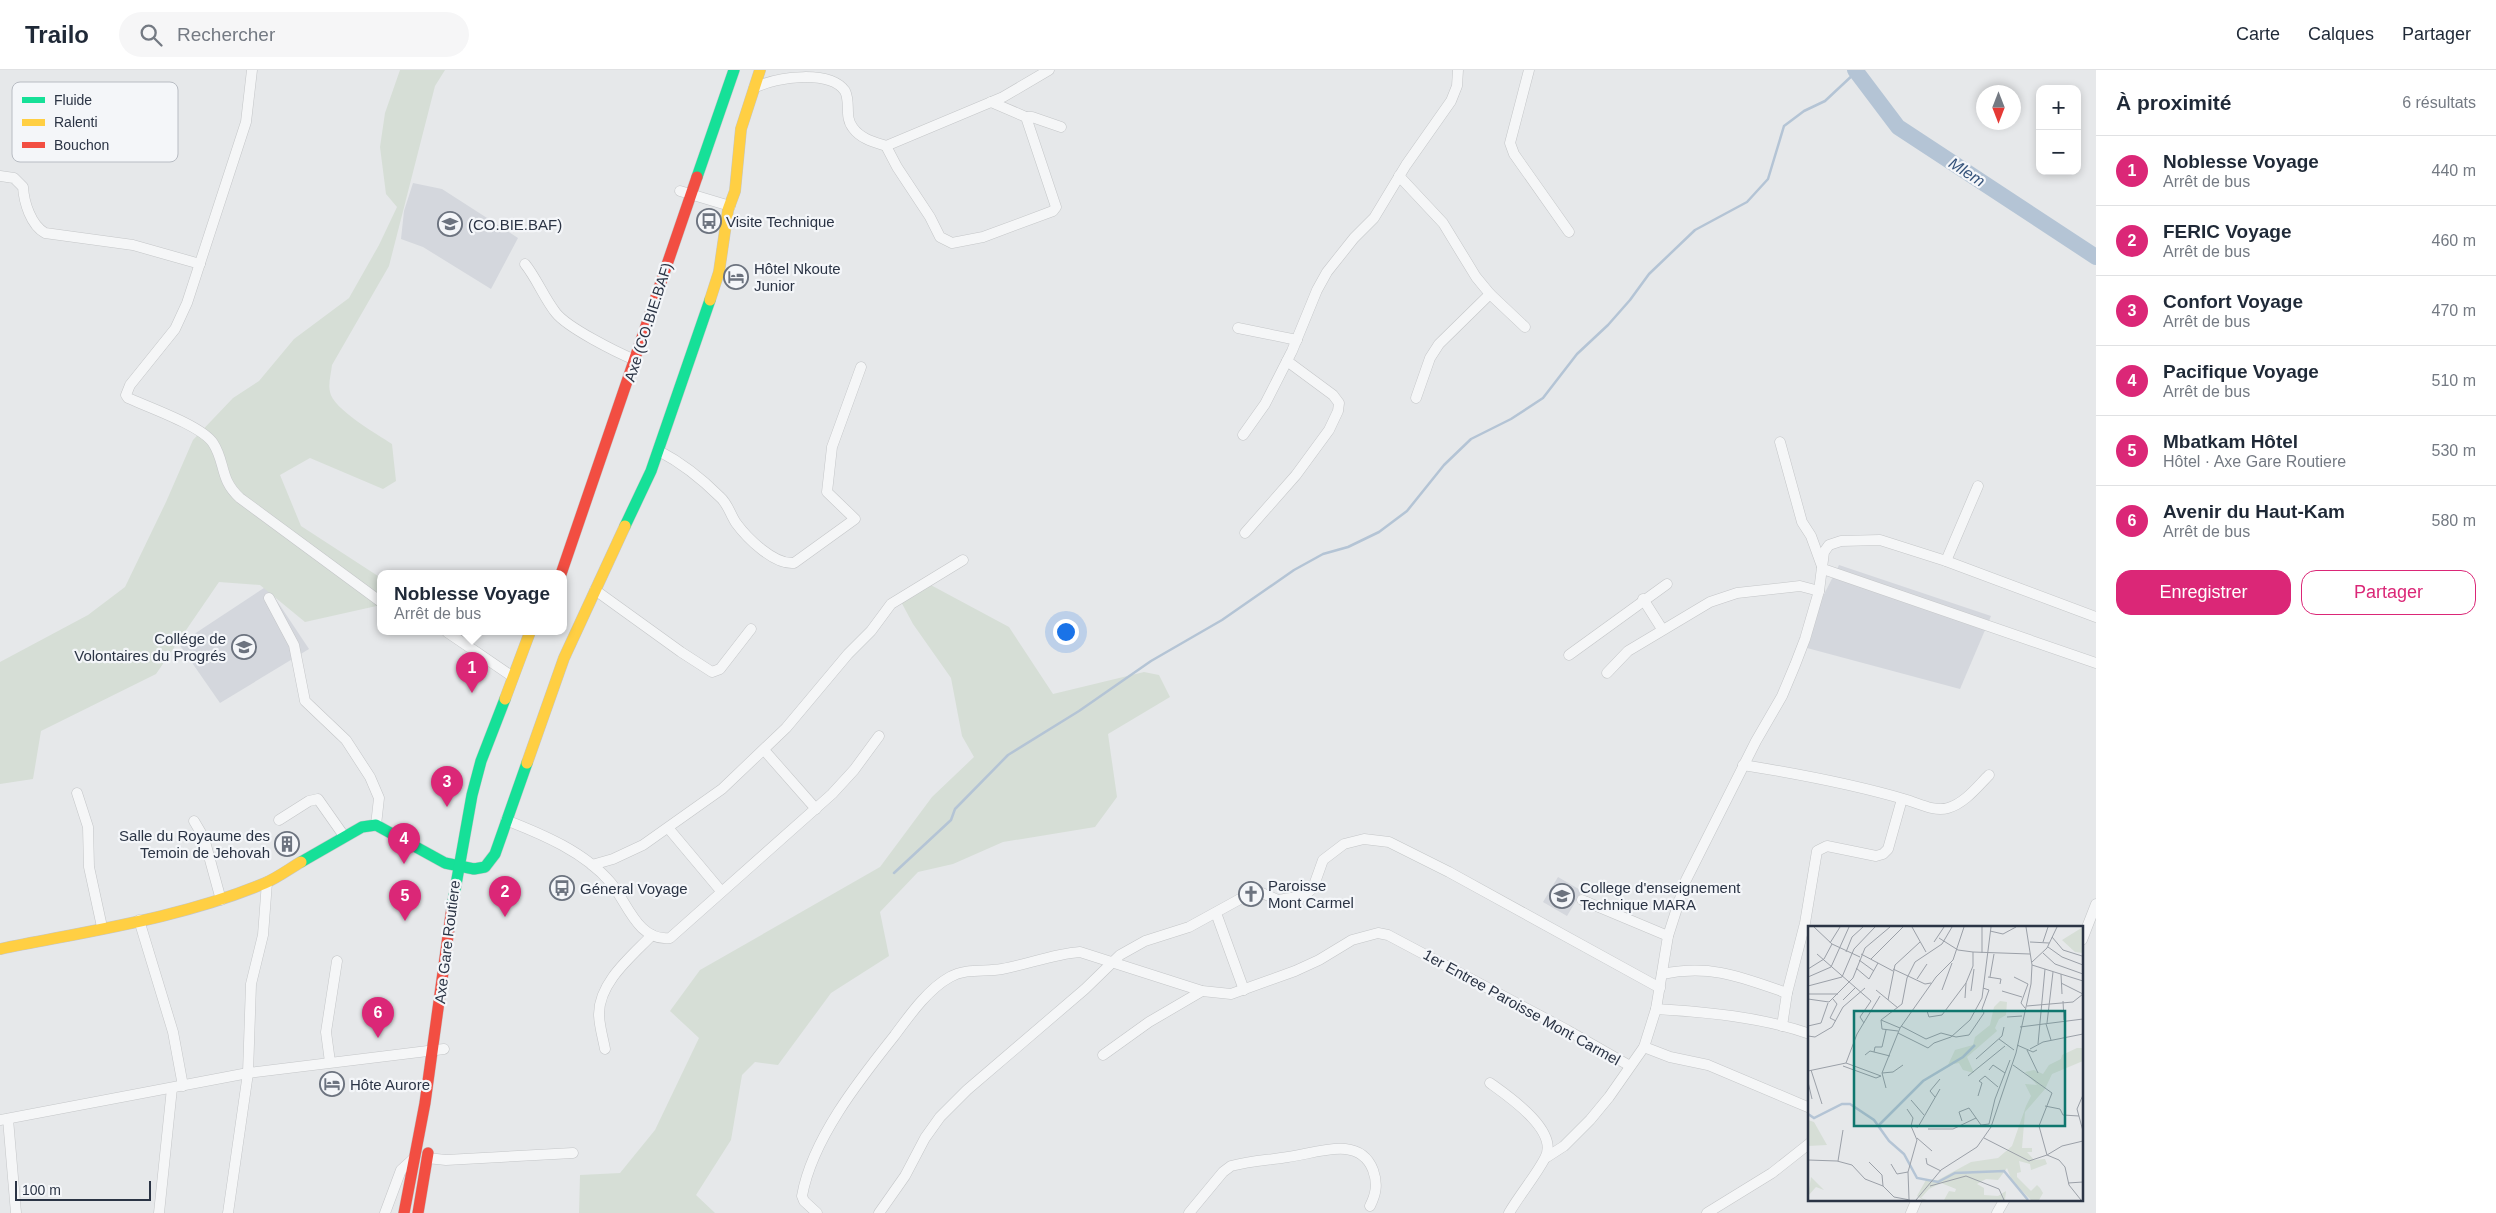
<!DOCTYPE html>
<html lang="fr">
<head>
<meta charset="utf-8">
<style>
  :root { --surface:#fff; --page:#f6f6f7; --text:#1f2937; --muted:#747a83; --line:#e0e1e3; --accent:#db2777 }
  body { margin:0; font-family:Arial,sans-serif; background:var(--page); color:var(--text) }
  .controls { position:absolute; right:15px; top:15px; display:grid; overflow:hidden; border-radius:10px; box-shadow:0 2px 8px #0003 }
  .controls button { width:45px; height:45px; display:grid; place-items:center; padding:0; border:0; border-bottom:1px solid var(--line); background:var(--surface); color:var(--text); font:25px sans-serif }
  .compass { position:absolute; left:1976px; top:15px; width:45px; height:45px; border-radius:50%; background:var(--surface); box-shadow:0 2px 8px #0003; rotate:180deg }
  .scale { position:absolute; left:15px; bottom:12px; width:136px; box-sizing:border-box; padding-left:5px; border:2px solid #2b3445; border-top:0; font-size:14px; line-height:18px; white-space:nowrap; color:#2b3445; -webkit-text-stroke:4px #f4f6f9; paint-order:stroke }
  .you { position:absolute; left:1065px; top:561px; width:18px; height:18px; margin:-12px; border:4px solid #fff; border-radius:50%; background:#1a73e8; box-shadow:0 0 0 8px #1a73e833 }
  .badge { display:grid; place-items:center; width:32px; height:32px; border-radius:50%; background:var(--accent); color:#fff; font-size:16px; font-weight:700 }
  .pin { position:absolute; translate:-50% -41px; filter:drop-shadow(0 1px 2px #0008) }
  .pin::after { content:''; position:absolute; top:26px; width:18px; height:15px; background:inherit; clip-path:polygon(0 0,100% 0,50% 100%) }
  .popup { position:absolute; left:377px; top:500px; width:190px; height:65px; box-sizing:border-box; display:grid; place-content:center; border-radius:10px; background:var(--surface); filter:drop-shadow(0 1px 4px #0005); font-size:16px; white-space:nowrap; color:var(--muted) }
  .popup b { font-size:19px; color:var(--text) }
  .popup::after { content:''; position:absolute; left:50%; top:100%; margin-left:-10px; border:10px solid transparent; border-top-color:var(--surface) }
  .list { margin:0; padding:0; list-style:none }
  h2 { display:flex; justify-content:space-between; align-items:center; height:65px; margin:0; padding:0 20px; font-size:21px }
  h2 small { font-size:16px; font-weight:400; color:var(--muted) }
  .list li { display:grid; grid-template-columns:32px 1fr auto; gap:15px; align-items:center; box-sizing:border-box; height:70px; padding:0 20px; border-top:1px solid var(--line) }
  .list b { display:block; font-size:19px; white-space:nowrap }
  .list p { margin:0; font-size:16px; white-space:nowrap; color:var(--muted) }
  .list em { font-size:16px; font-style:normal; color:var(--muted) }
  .actions { display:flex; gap:10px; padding:15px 20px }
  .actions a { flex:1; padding:11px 0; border:1px solid var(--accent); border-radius:15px; text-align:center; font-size:18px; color:var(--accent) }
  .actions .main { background:var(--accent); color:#fff }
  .icon { flex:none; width:28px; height:28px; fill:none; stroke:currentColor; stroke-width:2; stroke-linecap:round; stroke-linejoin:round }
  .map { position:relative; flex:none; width:2096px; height:1143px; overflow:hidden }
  header { display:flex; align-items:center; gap:30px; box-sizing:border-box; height:70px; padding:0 25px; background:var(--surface); border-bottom:1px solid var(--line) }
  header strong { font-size:24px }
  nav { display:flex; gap:28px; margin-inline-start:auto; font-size:18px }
  .search { width:350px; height:45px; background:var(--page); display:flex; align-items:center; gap:12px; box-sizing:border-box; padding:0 18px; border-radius:28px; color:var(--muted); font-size:19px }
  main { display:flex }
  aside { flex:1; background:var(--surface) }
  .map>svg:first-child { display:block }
</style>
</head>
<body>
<header>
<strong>Trailo</strong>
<div class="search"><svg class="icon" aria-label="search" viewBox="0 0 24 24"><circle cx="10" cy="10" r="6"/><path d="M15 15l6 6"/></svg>Rechercher</div>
<nav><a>Carte</a><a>Calques</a><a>Partager</a></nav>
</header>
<main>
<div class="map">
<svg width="2096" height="1143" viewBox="0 0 2096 1143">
  <rect width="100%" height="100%" fill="#e6e8ea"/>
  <g fill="#d4d7dd">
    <polygon points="413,113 442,119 518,168 491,219 423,177 401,169 404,141"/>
    <polygon points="1839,495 1991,546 1960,619 1807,578 1817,538"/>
    <polygon points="267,516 309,579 220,633 179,574"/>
    <polygon points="1558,807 1582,821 1567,846 1543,832"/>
  </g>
  <g fill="#d6ded6">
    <path d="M400,0H445L435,16L389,196L332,295C331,304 328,314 330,322C333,339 377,364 392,374L396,411L383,419L310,388L280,405L301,456L381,508V535L305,552L260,515L219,512L156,604L41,661L33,709L0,714V592L88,545L125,517L166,432L193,370L233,328L259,311L294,269L349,228L379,175L397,137L386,124L380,77L385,43Z"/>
    <polygon points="927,513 1009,557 1053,624 1144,602 1159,605 1170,627 1108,664 1117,727 1095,757 1003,772 953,794 918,802 880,842 889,886 831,923 778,995 755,992 742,1005 731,1070 696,1125 715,1143 579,1143 580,1105 620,1103 655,1060 699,968 670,941 700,900 880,797 932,727 974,687 962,666 951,608 913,554 899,528"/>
  </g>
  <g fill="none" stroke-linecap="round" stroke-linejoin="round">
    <polyline stroke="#b4c4d5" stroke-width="2.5" points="894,803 951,750 955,739 1008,685 1079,641 1151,591 1222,550 1294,500 1323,484 1348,477 1379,462 1407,441 1444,395 1471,369 1511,349 1543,328 1577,284 1608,255 1630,230 1649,204 1695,160 1747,132 1768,109 1784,56 1804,41 1825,31 1856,2"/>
    <polyline stroke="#b4c4d5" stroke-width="16" points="1855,0 1898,57 2096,187"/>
    <defs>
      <g id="street">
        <path d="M252,0L246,52L187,233L175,259L130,315L126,325L128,328C148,337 202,356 213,373C226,393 219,409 240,428L381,532"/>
        <polyline points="1529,0 1510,73 1514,84 1569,162"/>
        <path d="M754,18C778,6 830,0 845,21C851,33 844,47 853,58C861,69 874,72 886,76L1003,27L1049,0"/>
        <polyline points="991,32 1026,47 1032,47 1061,57"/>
        <polyline points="886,76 897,97 930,147 940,167 952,173 983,167 1053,141 1056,137 1026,47"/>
        <path d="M0,106L14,108L23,117C24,133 31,155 45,163L133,175L200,194"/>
        <polyline points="1399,106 1443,153 1476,207 1490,224 1525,257"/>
        <polyline points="680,121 730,136"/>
        <path d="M525,194C537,209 544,228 556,243C568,258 616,282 635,290"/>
        <polyline points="1238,258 1297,270"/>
        <polyline points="1416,328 1430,288 1439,274 1490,224"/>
        <polyline points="1243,365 1265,334 1292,281 1317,220 1327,202 1354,168 1374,148 1406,95 1451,31 1457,16 1458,0"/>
        <polyline points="1780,372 1802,452 1811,466 1823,499 2096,593"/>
        <path d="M659,381C682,393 702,409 720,427C728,434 730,444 736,453C747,468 774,495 794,493L855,449L827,422L832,377L861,297"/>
        <polyline points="1245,463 1296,405 1329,360 1338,341 1339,333 1333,325 1287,291"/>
        <polyline points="1946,491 1978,416"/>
        <polyline points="595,520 681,582 712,602 720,599 751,559"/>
        <polyline points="269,528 294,575 305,631 346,670 370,707 379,728 376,755"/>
        <polyline points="1643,529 1662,559"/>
        <polyline points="447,562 513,607"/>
        <polyline points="1569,585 1667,514"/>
        <polyline points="1607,603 1628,581 1710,532 1737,523 1800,516 1819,521"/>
        <polyline points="764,680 816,739"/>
        <path d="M1743,695C1799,704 1853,714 1907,730C1920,734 1935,742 1948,738C1965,733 1977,717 1989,705"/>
        <polyline points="77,723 88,757 89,797 102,857"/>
        <polyline points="279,750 309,731 318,729 344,766"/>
        <path d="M506,750C542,764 585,782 611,813C627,832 638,872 670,868L832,724L854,700L879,666"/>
        <polyline points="194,751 204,768 221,830"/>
        <polyline points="669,759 721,821"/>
        <polyline points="592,795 613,789 643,775 722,719 786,658 848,584 871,561 891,534 963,490"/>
        <polyline points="1582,830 1668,866"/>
        <polyline points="1216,843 1244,920"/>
        <polyline points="139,850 173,962 183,1016"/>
        <polyline points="2082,870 2096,834"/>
        <path d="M1662,904C1711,894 1741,907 1787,923"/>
        <path d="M1656,939C1706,942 1762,947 1810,964"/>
        <polyline points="1782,956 1787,923 1805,853 1817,781 1827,776 1876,786 1883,784 1888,779 1902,729"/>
        <polyline points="1644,977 1670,987 1708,995 1810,1038"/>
        <path d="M605,979C603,968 599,955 599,944C599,912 632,886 652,865"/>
        <polyline points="1103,985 1149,952 1202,921"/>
        <polyline points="330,992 326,962 337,891"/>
        <path d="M1490,1013C1508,1026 1560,1061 1545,1088C1535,1107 1520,1124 1509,1143"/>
        <polyline points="8,1049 16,1143"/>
        <polyline points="0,1050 248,1003 444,979"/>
        <polyline points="1547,1087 1564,1076 1590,1050 1609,1027 1644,977 1656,939 1668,866 1686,810 1756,671 1782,626 1795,595 1805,569 1819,521 1824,482 1829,475 1841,471 1880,470 1946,491 2096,547"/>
        <polyline points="427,1088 446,1090 573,1083"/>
        <polyline points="159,1143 172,1018"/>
        <polyline points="228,1143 248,1003 251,914 263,865 267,812"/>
        <polyline points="385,1143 401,1100 412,1090"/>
        <path d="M817,1143L804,1131L802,1126C812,1069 860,1009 895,965C909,946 928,919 950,907C966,898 985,902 1002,899C1029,894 1053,884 1080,882L1202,921L1231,924L1295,901L1319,890L1352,870L1378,863L1388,865L1567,960L1630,996"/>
        <polyline points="879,1143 905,1106 925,1068 940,1047 967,1020 1085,919 1120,885 1145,871 1189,857 1240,829 1262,823 1278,830 1304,826 1313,818 1323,790 1344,774 1364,769 1389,772 1449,802 1660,918"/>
        <path d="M1189,1143L1223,1102L1231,1096C1250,1091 1269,1090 1288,1087C1315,1084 1359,1064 1373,1100C1378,1114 1376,1124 1370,1136"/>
        <polyline points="1707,1143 1772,1103 1810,1073"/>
        <polyline points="1911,1143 1917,1129"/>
        <polyline points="1997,1143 2005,1129"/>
      </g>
      <g id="fast">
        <polyline points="697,107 734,0"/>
        <polyline points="625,456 651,401 710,230"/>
        <polyline points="301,792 362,757 376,755 445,793 474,799 485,797 495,784 527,693"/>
        <polyline points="452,837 472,725 481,691 505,629"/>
      </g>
      <g id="slow">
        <polyline points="710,230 719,202 728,140 735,121 741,59 760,0"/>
        <polyline points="505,629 530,562"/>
        <polyline points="527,693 564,588 625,456"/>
        <path d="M0,879C88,861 182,848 265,813C277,808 289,799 301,792"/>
      </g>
      <g id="jam">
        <polyline points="561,504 697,107"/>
        <polyline points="404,1143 425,1033 452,837"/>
        <polyline points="418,1143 428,1083"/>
      </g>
    </defs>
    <use href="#street" stroke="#c4c6c8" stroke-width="11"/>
    <use href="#fast" stroke="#c4c6c8" stroke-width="12"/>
    <use href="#slow" stroke="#c4c6c8" stroke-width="12"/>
    <use href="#jam" stroke="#c4c6c8" stroke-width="12"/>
    <use href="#street" stroke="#f5f6f7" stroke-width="10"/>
    <use href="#fast" stroke="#16e098" stroke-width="11"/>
    <use href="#slow" stroke="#ffcf43" stroke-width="11"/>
    <use href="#jam" stroke="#f24e42" stroke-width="11"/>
  </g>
  <defs>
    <symbol id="bus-ring" viewBox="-11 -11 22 22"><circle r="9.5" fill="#f4f6f9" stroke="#6c737f" stroke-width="1.5"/><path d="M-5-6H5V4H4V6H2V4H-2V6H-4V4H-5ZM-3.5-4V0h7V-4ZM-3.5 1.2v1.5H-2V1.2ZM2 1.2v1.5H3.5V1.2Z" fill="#6c737f"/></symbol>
    <symbol id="school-ring" viewBox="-11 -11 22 22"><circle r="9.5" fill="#f4f6f9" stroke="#6c737f" stroke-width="1.5"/><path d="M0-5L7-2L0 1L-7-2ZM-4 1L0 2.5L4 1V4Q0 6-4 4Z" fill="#6c737f"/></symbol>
    <symbol id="hotel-ring" viewBox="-11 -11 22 22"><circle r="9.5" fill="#f4f6f9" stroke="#6c737f" stroke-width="1.5"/><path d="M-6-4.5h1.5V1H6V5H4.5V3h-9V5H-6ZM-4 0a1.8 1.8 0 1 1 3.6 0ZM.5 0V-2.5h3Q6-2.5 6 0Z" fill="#6c737f"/></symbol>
    <symbol id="building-ring" viewBox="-11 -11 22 22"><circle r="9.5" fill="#f4f6f9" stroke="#6c737f" stroke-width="1.5"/><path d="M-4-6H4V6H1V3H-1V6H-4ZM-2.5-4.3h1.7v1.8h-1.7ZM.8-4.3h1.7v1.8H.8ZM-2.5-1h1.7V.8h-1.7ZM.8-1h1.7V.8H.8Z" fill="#6c737f"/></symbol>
    <symbol id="church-ring" viewBox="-11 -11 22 22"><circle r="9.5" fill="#f4f6f9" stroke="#6c737f" stroke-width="1.5"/><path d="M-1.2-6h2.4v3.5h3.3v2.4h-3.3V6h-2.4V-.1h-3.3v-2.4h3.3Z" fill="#6c737f"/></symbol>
  </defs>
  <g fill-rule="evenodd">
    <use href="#bus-ring" x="695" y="137" width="28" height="28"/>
    <use href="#school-ring" x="436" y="140" width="28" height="28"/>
    <use href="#hotel-ring" x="722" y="193" width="28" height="28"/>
    <use href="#school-ring" x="230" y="563" width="28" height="28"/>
    <use href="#building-ring" x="273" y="760" width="28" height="28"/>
    <use href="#bus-ring" x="548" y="804" width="28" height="28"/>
    <use href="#church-ring" x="1237" y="810" width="28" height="28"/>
    <use href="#school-ring" x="1548" y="812" width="28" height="28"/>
    <use href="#hotel-ring" x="318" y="1000" width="28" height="28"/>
  </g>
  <g text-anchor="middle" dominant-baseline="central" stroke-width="4.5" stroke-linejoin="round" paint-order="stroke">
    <g font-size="15" fill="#2b3445" stroke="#f4f6f9" text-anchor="start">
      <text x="726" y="151">Visite Technique</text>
      <text x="468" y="154">(CO.BIE.BAF)</text>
      <text x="754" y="198">Hôtel Nkoute<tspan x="754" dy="17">Junior</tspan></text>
      <text x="226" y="568" text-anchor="end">Collége de<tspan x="226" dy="17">Volontaires du Progrés</tspan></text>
      <text x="270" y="765" text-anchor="end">Salle du Royaume des<tspan x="270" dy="17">Temoin de Jehovah</tspan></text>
      <text x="1268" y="815">Paroisse<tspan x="1268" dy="17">Mont Carmel</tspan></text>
      <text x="1580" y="817">College d'enseignement<tspan x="1580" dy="17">Technique MARA</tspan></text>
      <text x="580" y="818">Géneral Voyage</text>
      <text x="350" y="1014">Hôte Aurore</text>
    </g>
    <g font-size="15" fill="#2b3445" stroke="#f4f6f9">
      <text transform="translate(648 252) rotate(-72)">Axe (CO.BIE.BAF)</text>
      <text transform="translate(447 872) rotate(-83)">Axe Gare Routiere</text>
      <text transform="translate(1522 937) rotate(29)">1er Entree Paroisse Mont Carmel</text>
    </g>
    <g font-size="16" font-style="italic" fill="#34527a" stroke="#f4f6f9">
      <text transform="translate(1967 102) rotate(33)">Mlem</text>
    </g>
  </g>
  <g transform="translate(1808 856)">
    <rect width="275" height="275" fill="#e6e8ea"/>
    <path d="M275,1V27L267,26L254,14ZM192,75L199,76L198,89L191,93L187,102L189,105L159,131L166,147L155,144L151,137L140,139L147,124L165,119L167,111L182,99L186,81ZM269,122H275V135L244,148L237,163L217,186L214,222H224V226H219L226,234L237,233L239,238L223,244L222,238L211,235L213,246L209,247V251L223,265L229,259L232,262L235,267L231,274H223L204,255L199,242L190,254L178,253L169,258L176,262V269L190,270L198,265L197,274H136L141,265L147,266L148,263L133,257L121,263L113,272L119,274H115L109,270L118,254H130L163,236L190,232L204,220L218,180L223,170L217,158L229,159L217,146L226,144L235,148L241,139L253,133L254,129ZM0,194L6,196L19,219L0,220ZM3,251L16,264L8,261L0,270Z" fill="#d6ded6"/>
    <path fill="none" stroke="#b4c4d5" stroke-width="2.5" d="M0,188L6,192L34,178H42L66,194L81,215L96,228L109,252L130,256L147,247L196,245L220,274M70,200L115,155L155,131L167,119"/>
    <path fill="none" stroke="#9ba0a8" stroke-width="1" d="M6,1L24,18L52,31M104,1L118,26M174,1V27M182,5L195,8L208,1M244,11L255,24L274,30M131,12L150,24L165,26V40L158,57L157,72M126,16L136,1M222,16L241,17M235,16L240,1M22,17L32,1M240,21L254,31L275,39M38,26L44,11L55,1M165,26L222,28M235,27L247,38L275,48M9,28L63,75L52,91L56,97M53,28L85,45M63,33L95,1M51,34L66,45M224,36L239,22L249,1M224,39L275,55M48,42L61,53L70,37M0,43L16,33L24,18M85,43L117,58L123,57M253,48L254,68M0,51L23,41L41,1M180,51L193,53L192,58M182,51L186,28M206,51L220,58M109,53L119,38M253,57L275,68M0,60L34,51L46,23L67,1M68,64L90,82M134,64L144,37M163,65L166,43M194,65L214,71M0,68H30M0,73L21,76L45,52L57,22L82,1M25,73L29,78L22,92L28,95M35,74L47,62M80,74L87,39L112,16M255,75L256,94M219,80L265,76L275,68M217,82L213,77L220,58M119,85L121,91L134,89L158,57M199,91L214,90M73,94L92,102M239,97L245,46M238,98L243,114M0,100L13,97L20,77M93,100L118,113L133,107L148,111L161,109L176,87L174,83L181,64L175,62M212,101L275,93M90,105L74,103L73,94L94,78L99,52L107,36L134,18L144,1M90,107L120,122L126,117L143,111L162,94L174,72L183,1M0,110L7,111L24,101L35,81L57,62M191,113L206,124M230,118L237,43M209,119L225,126L229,124M222,123L235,116L275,108M219,124L230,147M66,126L67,121H74L78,104M57,129L62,125L82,130M168,133L194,110L196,101M38,137L73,150M205,139L244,167L231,200L239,229L254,220L275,215M35,140L68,152L73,150M3,144L14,178M181,144L185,139L197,147M0,145L38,137L49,108L72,70M74,147L85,146L95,139M160,150L197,120M0,156L4,173M78,162L74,147L92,102L128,51L145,34L156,1M275,169L269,183L275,205M170,170L174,157L171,155L177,150L190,161M127,171L122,165L132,153M103,174L116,189M237,180L252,183L255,189L271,190M99,183L105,192L103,200L109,214L100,246L101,273M154,195L151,186L161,182L173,199L181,198M181,198L187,173L202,134M103,200L110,201L132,163M120,203H145L168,192M109,212L124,225M176,212L221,235L239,229L251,234L257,241L261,259L273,274M118,232L119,238L133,245M0,234L29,235L44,239L57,253L75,260L86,271L102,274M30,235L35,204M61,236L74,249L75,260M83,238L89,248L100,246M260,257L275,256M122,260L158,250L191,263L196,274M108,274L133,244L169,221L183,201L208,127L223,58L224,39L218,1"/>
    <path fill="#0f766e" fill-opacity="0.15" stroke="#0f766e" stroke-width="2.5" d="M46,85H257V200H46Z"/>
    <rect width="275" height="275" fill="none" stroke="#2b3445" stroke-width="2.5"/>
  </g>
  <rect x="12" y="12" width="166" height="80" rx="8" fill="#f4f6f9" stroke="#b8bcc3" stroke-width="1"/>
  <rect x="22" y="27" width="23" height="6" fill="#16e098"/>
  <rect x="22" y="49" width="23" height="7" fill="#ffcf43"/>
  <rect x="22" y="72" width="23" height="6" fill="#f24e42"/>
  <g font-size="14" fill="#2b3445">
    <text x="54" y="35">Fluide</text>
    <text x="54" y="57">Ralenti</text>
    <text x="54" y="80">Bouchon</text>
  </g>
</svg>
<div class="controls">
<button>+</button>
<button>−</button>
</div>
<svg class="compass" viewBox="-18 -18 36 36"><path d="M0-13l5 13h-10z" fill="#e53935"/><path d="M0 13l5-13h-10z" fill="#747a83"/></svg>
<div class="scale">100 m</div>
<div class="you"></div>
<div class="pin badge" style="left:472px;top:623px">1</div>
<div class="popup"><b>Noblesse Voyage</b>Arrêt de bus</div>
<div class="pin badge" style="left:505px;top:847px">2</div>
<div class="pin badge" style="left:447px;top:737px">3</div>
<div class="pin badge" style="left:404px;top:794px">4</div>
<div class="pin badge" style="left:405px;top:851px">5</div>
<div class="pin badge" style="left:378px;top:968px">6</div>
</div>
<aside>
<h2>À proximité<small>6 résultats</small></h2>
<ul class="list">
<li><span class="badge">1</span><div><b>Noblesse Voyage</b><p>Arrêt de bus</p></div><em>440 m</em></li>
<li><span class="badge">2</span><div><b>FERIC Voyage</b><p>Arrêt de bus</p></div><em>460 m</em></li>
<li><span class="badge">3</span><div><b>Confort Voyage</b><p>Arrêt de bus</p></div><em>470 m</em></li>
<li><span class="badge">4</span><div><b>Pacifique Voyage</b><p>Arrêt de bus</p></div><em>510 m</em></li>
<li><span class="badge">5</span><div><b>Mbatkam Hôtel</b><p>Hôtel · Axe Gare Routiere</p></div><em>530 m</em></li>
<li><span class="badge">6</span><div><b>Avenir du Haut-Kam</b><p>Arrêt de bus</p></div><em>580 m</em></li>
</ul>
<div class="actions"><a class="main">Enregistrer</a><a>Partager</a></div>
</aside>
</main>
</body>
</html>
